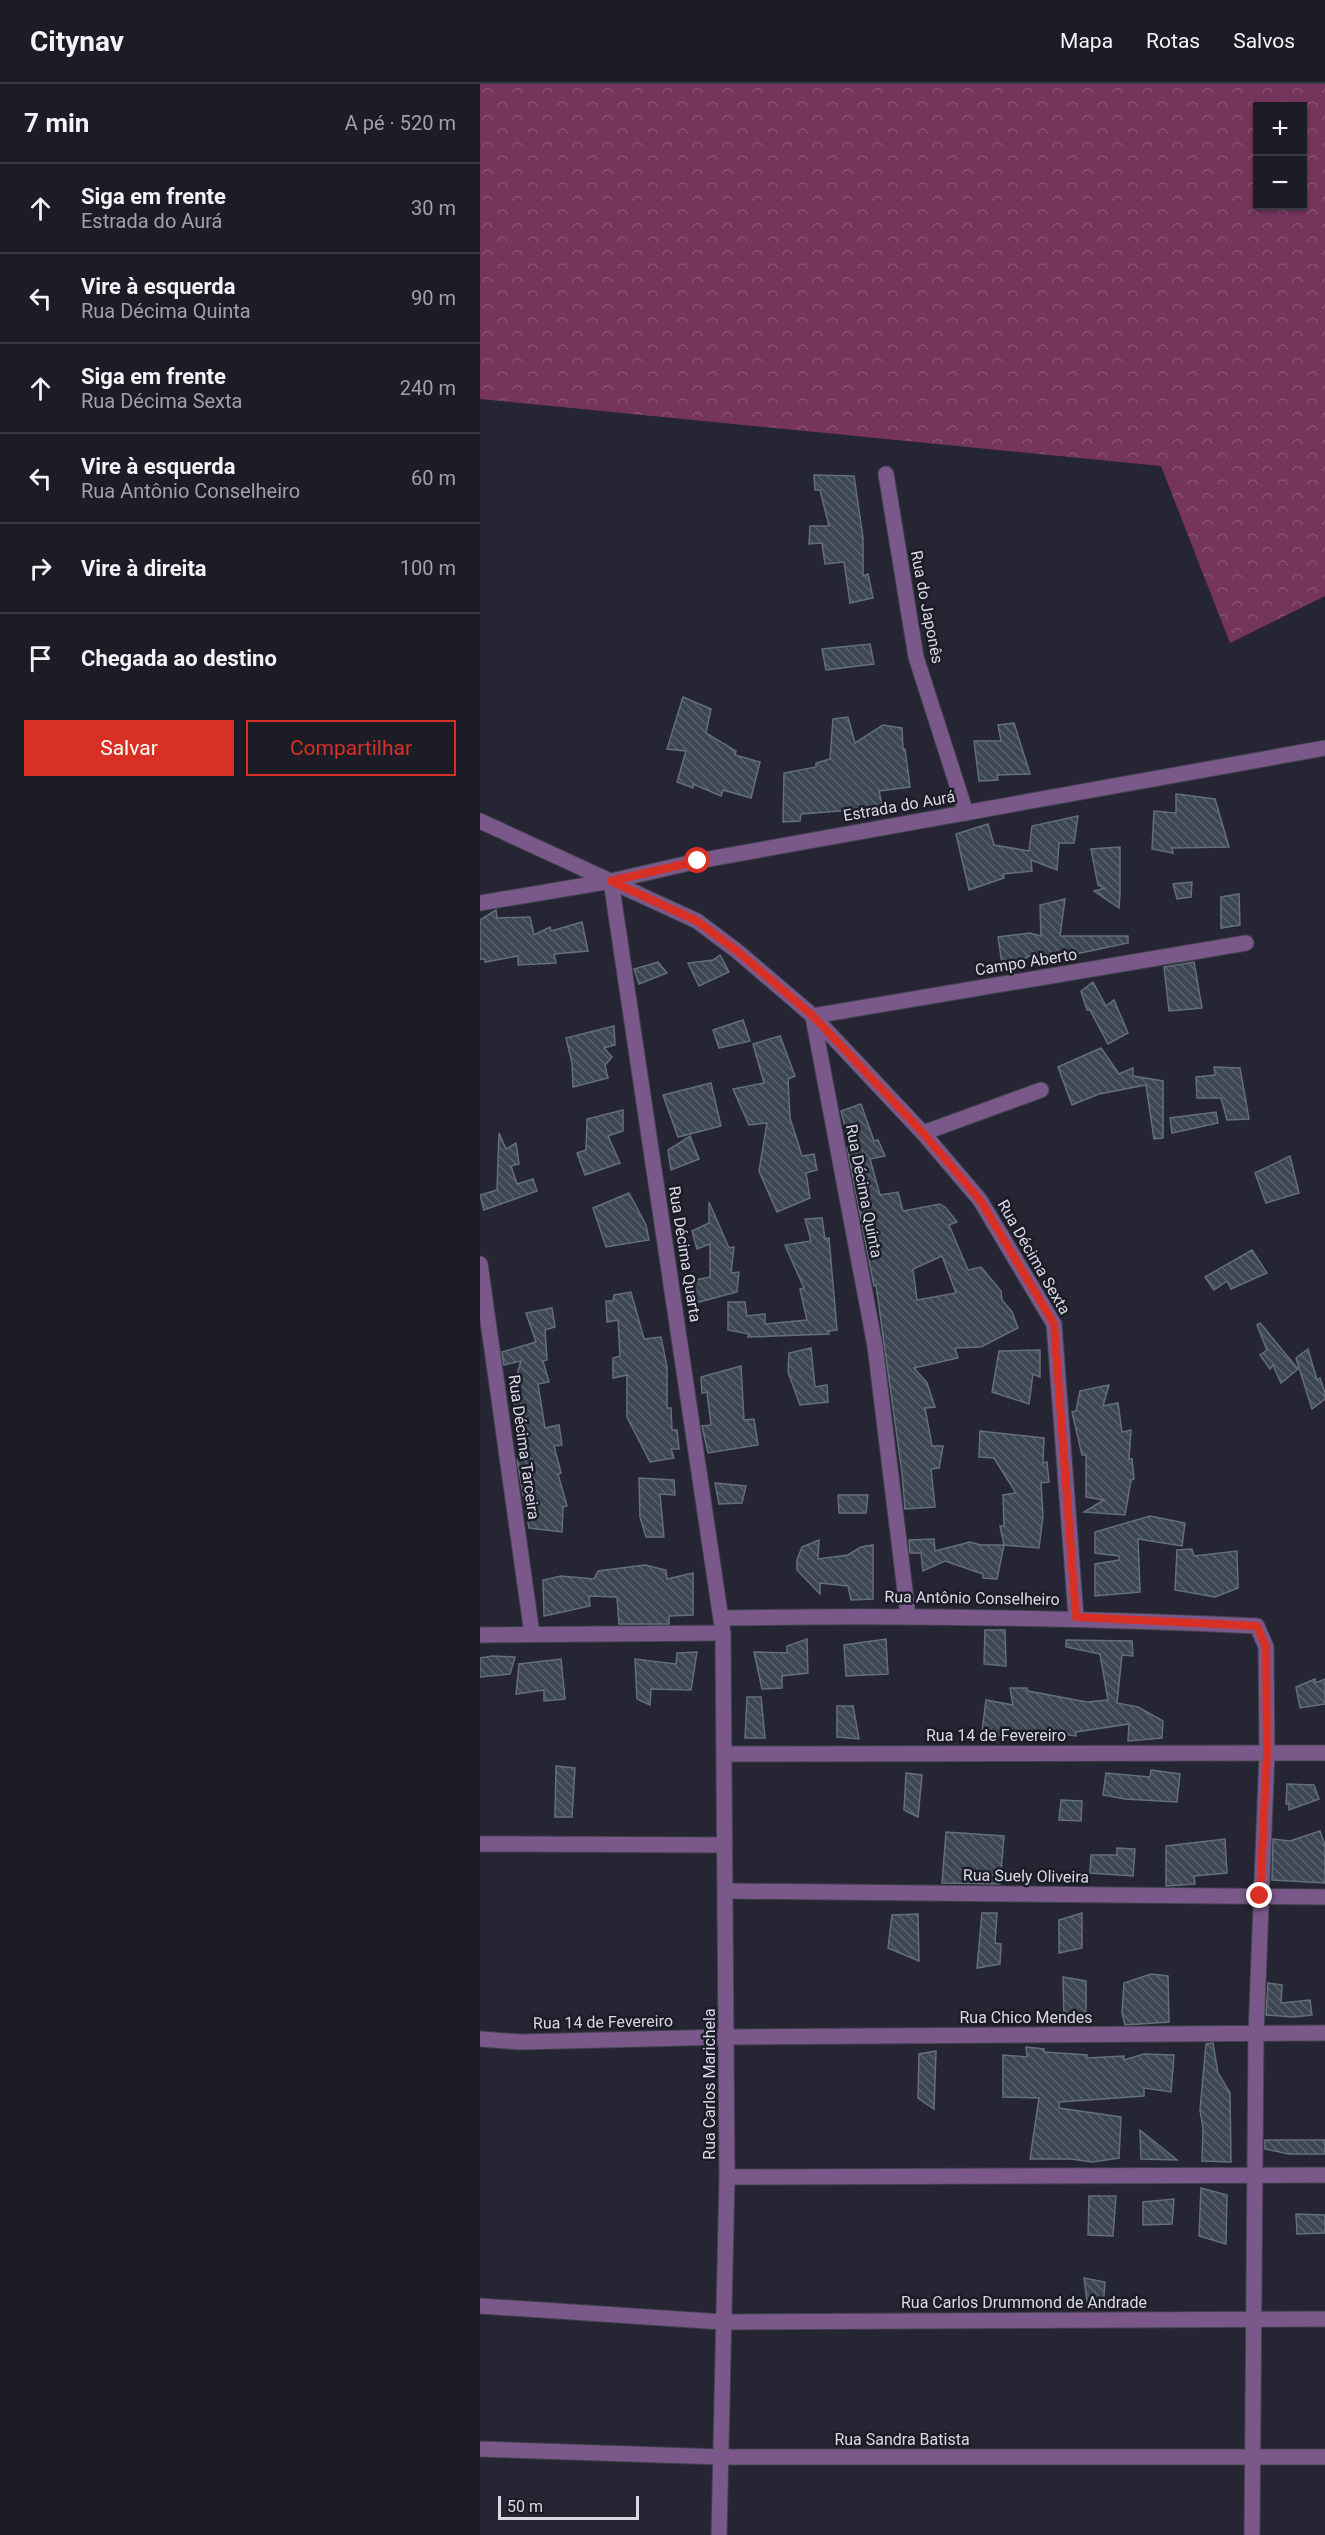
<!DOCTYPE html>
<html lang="pt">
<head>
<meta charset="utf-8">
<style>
  :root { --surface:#1c1c26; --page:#25252e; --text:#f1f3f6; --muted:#a0a1a7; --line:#3a3a43; --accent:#d93025 }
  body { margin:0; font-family:Roboto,sans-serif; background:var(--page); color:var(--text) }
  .controls { position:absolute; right:18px; top:18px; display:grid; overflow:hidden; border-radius:0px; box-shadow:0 2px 4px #0004 }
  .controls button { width:54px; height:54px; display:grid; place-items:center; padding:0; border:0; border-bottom:2px solid var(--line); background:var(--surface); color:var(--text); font:30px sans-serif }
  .scale { position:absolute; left:18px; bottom:15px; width:141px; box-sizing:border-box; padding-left:6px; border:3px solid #d9dae3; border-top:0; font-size:16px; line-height:21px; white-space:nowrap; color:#d9dae3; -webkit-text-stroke:4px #1c1c28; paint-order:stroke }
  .stop { position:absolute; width:18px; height:18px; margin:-14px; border:4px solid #d93025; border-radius:50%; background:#fff }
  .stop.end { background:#d93025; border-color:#fff; box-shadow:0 2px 6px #0008 }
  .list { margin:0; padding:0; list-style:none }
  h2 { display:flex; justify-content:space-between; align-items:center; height:78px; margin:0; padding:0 24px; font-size:26px }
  h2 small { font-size:20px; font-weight:400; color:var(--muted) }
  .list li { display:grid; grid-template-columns:39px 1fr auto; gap:18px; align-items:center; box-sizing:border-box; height:90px; padding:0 24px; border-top:2px solid var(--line) }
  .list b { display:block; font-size:22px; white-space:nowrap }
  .list p { margin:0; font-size:20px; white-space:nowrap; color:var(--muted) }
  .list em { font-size:20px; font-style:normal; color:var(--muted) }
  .actions { display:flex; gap:12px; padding:18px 24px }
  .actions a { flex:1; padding:14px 0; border:2px solid var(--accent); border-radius:0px; text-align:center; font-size:21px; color:var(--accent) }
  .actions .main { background:var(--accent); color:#fff }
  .icon { flex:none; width:33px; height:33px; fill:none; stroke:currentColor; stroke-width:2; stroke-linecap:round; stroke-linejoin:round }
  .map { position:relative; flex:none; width:845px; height:2451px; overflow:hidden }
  header { display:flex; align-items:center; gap:36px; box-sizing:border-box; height:84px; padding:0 30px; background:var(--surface); border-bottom:2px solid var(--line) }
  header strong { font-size:28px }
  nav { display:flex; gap:33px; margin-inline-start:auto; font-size:21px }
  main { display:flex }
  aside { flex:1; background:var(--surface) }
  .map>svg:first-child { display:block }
</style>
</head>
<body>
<header>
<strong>Citynav</strong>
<nav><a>Mapa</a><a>Rotas</a><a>Salvos</a></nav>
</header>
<main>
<aside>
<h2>7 min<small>A pé · 520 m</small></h2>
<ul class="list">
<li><svg class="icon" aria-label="ahead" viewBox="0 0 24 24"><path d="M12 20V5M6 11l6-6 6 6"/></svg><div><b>Siga em frente</b><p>Estrada do Aurá</p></div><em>30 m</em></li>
<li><svg class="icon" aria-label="left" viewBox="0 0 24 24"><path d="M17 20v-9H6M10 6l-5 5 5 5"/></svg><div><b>Vire à esquerda</b><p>Rua Décima Quinta</p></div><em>90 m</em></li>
<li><svg class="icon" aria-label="ahead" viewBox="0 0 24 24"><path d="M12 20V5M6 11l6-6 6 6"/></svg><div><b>Siga em frente</b><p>Rua Décima Sexta</p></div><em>240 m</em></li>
<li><svg class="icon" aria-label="left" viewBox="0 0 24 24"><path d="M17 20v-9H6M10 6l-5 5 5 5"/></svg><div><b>Vire à esquerda</b><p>Rua Antônio Conselheiro</p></div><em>60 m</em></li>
<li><svg class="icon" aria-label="right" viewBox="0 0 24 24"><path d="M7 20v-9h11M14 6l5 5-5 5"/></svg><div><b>Vire à direita</b></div><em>100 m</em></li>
<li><svg class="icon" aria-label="arrive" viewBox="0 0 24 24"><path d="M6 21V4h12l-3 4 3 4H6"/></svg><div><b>Chegada ao destino</b></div></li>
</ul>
<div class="actions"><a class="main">Salvar</a><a>Compartilhar</a></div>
</aside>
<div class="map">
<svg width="845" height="2451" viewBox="0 0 845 2451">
  <defs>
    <pattern id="forest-crowns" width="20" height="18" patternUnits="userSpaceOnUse" patternTransform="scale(1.5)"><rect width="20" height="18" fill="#75345b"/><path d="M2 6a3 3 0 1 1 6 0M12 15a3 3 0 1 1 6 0" fill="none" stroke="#885172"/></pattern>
    <pattern id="building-back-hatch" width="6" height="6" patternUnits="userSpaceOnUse" patternTransform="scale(1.5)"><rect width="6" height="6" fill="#3c4652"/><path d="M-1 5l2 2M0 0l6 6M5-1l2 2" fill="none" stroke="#58606b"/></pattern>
  </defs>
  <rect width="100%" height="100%" fill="#252533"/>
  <path fill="url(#forest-crowns)" fill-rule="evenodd" d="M0,0H845V512L750,559L681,382L0,315ZM778,22H822V122H778Z"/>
  <g fill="url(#building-back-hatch)" stroke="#646f7c" stroke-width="1.5" fill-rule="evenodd">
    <polygon points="334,391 374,392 383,454 383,492 388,490 393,514 370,519 364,478 345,480 342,459 329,460 330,442 349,442 340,406 335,406"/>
    <polygon points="390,560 394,580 346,586 342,565"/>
    <polygon points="203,613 231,625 226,649 256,667 255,671 280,678 271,714 243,706 241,712 213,700 213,704 197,698 206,667 187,665"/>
    <polygon points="368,633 375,659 403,641 422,644 423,665 425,665 430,703 399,707 402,721 385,725 321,730 320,737 303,738 304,689 336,683 336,679 350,675 353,635"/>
    <polygon points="534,639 550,690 517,691 518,696 499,697 494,657 521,657 518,641"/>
    <polygon points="696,710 735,715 749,763 692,764 693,769 672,765 674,727 696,729"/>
    <polygon points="598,732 594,759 579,759 577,786 551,776 552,787 523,790 524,794 489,806 476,750 508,740 514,761 549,767 552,742"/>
    <polygon points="640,763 640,810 639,824 614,807 625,804 618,801 611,765"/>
    <polygon points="712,798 711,813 697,815 693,800"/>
    <polygon points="759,810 760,841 741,844 741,813"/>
    <polygon points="585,815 580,852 648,852 648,859 582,873 553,870 523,886 518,853 550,849 561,852 560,821"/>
    <polygon points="16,826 17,834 50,833 54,851 70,843 71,847 102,838 108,867 74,870 76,879 38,881 38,872 5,878 5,875 0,875 0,836"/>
    <polygon points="240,871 249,888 219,902 208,879 233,876"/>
    <polygon points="178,878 187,889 159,900 154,885"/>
    <polygon points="714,878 722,924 689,927 684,883"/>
    <polygon points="613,898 626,922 634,916 648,949 628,960 610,926 607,926 601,907"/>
    <polygon points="263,936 270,957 239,964 233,946"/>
    <polygon points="134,942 135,961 124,964 132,973 125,981 128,994 93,1003 92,979 86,954"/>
    <polygon points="300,952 315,992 308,995 310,1034 322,1072 334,1070 337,1086 326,1089 330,1114 297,1128 279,1087 287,1039 269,1041 253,1005 284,999 273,960"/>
    <polygon points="621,964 639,990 653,984 653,992 683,997 683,1054 674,1055 666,1001 619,1010 592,1021 578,983"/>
    <polygon points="734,983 760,984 769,1035 747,1036 741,1014 717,1014 716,993 735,991"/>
    <polygon points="231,999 241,1042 198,1053 183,1011"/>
    <path d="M381,1020L394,1057L398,1056L405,1072L390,1075L400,1111L418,1108L423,1127L460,1120L466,1124L477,1138L469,1141L488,1186L501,1183L521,1207L522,1216L532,1228L538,1244L501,1263L475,1264L478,1274L434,1284L447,1299L455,1323L445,1324L452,1362H463L459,1384L451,1385L455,1423L425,1425L422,1389L396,1201L394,1202L367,1063L370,1062L361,1027ZM462,1172L476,1209L437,1216L433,1185Z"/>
    <polygon points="143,1026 143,1047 128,1052 140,1079 105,1091 97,1069 106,1066 107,1035"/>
    <polygon points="736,1028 738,1039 692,1049 690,1034"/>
    <polygon points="19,1049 26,1065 36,1059 39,1080 31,1082 37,1100 53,1095 57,1107 4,1126 0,1111 17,1106"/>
    <polygon points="210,1052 219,1075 191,1086 188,1066"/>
    <polygon points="810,1072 819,1109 786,1119 775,1089"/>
    <polygon points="149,1109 166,1141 169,1156 126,1163 113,1124"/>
    <polygon points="229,1118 249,1164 254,1163 251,1189 259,1188 257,1208 215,1219 210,1197 230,1193 230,1160 217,1165 212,1147 229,1139"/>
    <polygon points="342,1134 345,1155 349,1154 357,1246 348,1247 349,1250 268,1253 269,1250 248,1246 248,1218 265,1218 267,1232 285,1230 285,1240 327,1236 320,1205 324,1204 305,1161 331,1157 325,1135"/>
    <polygon points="772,1166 787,1189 751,1205 747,1197 734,1206 725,1193"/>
    <polygon points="151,1208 164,1255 181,1253 187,1283 187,1324 191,1324 192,1346 197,1346 199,1365 191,1365 194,1374 170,1378 147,1333 147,1291 133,1294 133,1274 140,1272 138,1236 127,1238 126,1217 133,1217 134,1211"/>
    <polygon points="72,1224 75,1243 65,1246 67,1276 63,1277 69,1298 58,1300 65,1344 79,1341 82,1361 74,1362 81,1389 78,1390 87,1422 83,1423 82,1448 49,1444 37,1376 46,1376 46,1341 39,1343 32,1307 41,1277 24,1281 22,1268 56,1258 46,1229"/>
    <polygon points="780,1239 818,1285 801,1299 793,1281 790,1285 780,1271 787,1266 777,1241"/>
    <polygon points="331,1264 335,1303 347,1301 348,1318 320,1321 308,1288 309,1269"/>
    <polygon points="828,1265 837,1296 840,1294 845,1309 845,1315 832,1325 816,1274"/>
    <polygon points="560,1266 560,1293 553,1290 549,1320 512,1308 519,1267"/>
    <polygon points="261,1282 264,1336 274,1335 278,1361 228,1369 222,1342 231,1341 227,1308 222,1309 221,1293"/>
    <polygon points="629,1301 623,1322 638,1319 642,1348 651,1346 649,1375 652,1375 654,1395 651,1396 645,1431 604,1428 624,1416 606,1413 606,1371 602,1371 592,1328 596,1327 600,1307"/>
    <polygon points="500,1347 564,1354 563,1379 567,1378 569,1398 561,1399 563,1432 559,1464 524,1461 520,1442 524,1442 523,1411 536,1409 514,1374 499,1373"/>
    <polygon points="159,1394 194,1396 195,1411 180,1410 184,1453 166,1453 160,1433"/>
    <polygon points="235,1399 266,1402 262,1419 239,1420"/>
    <polygon points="358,1411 388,1411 386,1429 359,1429"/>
    <polygon points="670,1432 705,1439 702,1462 658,1455 660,1508 615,1512 615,1480 639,1476 639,1472 615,1469 615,1448"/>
    <polygon points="454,1455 455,1467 490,1458 501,1461 524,1461 517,1495 503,1494 503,1490 465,1477 443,1487 441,1469 430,1469 429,1456"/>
    <polygon points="339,1456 338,1475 368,1471 381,1463 393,1461 393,1515 371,1516 368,1502 340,1499 340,1510 317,1486 317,1476 322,1463"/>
    <polygon points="712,1465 714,1472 757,1467 758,1504 735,1513 695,1506 697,1466"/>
    <polygon points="165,1481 186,1486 187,1495 213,1489 213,1531 189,1532 189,1540 139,1540 137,1513 109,1512 110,1522 64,1532 63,1496 81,1492 114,1495 118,1487"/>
    <polygon points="505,1546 525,1546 526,1582 504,1580"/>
    <polygon points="327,1555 328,1589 302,1592 302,1604 282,1605 274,1568 307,1569 307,1562"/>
    <polygon points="406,1555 408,1590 366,1592 364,1561"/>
    <polygon points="586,1556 652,1557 653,1572 642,1571 637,1619 658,1623 683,1637 682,1654 648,1657 649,1640 596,1648 596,1652 575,1649 575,1652 546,1649 546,1651 518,1651 517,1658 501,1656 506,1616 533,1621 530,1604 547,1604 548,1607 607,1618 628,1616 620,1570 586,1563"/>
    <polygon points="217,1568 211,1606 171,1605 170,1621 157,1615 155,1575 196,1580 197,1569"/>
    <polygon points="12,1572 35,1573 30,1590 0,1593 0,1574"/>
    <polygon points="81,1575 85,1615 64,1617 64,1606 36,1610 39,1580"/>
    <polygon points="835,1595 835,1599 845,1595 845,1620 820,1624 816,1603"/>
    <polygon points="267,1613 281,1613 285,1654 265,1654"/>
    <polygon points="357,1622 373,1622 379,1655 357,1653"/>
    <polygon points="76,1682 95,1684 92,1733 75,1733"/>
    <polygon points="671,1686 700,1690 697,1718 645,1715 623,1711 626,1689 670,1693"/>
    <polygon points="426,1689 442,1691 438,1733 424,1726"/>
    <polygon points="807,1700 834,1701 839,1715 809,1726 809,1720 806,1720"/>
    <polygon points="581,1716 602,1717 601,1737 579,1736"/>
    <polygon points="840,1747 845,1761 845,1799 792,1796 793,1755 810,1757"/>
    <polygon points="466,1748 524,1752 520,1800 462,1799"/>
    <polygon points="745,1755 747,1789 714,1792 715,1800 686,1802 686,1762"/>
    <polygon points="637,1764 655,1765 653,1792 610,1789 611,1771 637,1771"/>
    <polygon points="502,1829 517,1829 515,1859 521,1860 520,1880 497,1884"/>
    <polygon points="602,1829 602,1864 579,1869 579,1836"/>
    <polygon points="438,1830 439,1877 408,1864 412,1831"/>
    <polygon points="671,1890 688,1892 689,1938 645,1941 642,1929 644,1899"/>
    <polygon points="583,1893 606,1897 606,1937 584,1938"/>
    <polygon points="788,1899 802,1901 801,1919 830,1916 832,1931 813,1933 786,1931"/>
    <polygon points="733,1959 738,1989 750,2009 751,2078 722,2077 723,2044 720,2026 726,1960"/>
    <polygon points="546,1963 564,1965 564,1968 607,1971 607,1974 644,1972 644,1976 664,1970 694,1971 691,2008 664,2004 664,2012 579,2018 579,2024 641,2033 639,2074 612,2078 591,2075 550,2075 559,2014 523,2013 523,1971 547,1973"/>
    <polygon points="456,1967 454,2025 438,2014 439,1970"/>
    <polygon points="660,2046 697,2076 661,2075"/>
    <polygon points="785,2056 845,2056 845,2070 809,2070 785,2065"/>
    <polygon points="721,2104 747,2111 746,2160 719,2152"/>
    <polygon points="609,2112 636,2112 633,2152 608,2151"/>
    <polygon points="694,2115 692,2140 663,2141 663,2118"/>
    <polygon points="816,2130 845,2131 845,2149 817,2150"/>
    <polygon points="604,2194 625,2198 623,2225 608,2224"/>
  </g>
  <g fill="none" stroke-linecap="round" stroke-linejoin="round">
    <defs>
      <g id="minor">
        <polyline points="406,390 436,573 486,729"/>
        <polyline points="0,737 217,837 257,867 333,932 443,1049 500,1116 574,1240 596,1533"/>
        <polyline points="131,797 243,1549 247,2093 239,2451"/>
        <polyline points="0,819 131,797 218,777 845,664"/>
        <polyline points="333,932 766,859"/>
        <polyline points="333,933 395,1262 428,1531"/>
        <polyline points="443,1049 561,1006"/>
        <polyline points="0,1180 52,1550"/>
        <path d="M242,1534C421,1531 599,1534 777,1542L786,1563L787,1670L776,1949L772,2451"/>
        <polyline points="0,1551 243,1549"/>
        <polyline points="245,1670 845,1669"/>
        <polyline points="0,1760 245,1761"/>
        <polyline points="246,1807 845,1813"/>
        <polyline points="0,1955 40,1958 247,1953 845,1949"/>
        <polyline points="247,2093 845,2091"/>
        <polyline points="0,2222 243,2238 845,2235"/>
        <polyline points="0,2365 242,2373 845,2373"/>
      </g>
    </defs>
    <use href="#minor" stroke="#42424f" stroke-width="17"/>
    <use href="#minor" stroke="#7a598a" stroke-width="15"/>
  </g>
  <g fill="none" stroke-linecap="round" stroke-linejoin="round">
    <polyline stroke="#d93025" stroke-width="8" points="218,777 131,797 217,837 257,867 333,932 443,1049 500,1116 574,1240 596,1533 777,1542 786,1563 787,1670 780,1812"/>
  </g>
  <g text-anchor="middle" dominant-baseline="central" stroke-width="5" stroke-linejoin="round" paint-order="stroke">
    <g font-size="16" fill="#d9dae3" stroke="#1c1c28">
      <text transform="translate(447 523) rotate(79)">Rua do Japonês</text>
      <text transform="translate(419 722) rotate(-10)">Estrada do Aurá</text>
      <text transform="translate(546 878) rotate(-9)">Campo Aberto</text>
      <text transform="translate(384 1107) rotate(79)">Rua Décima Quinta</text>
      <text transform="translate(205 1170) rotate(81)">Rua Décima Quarta</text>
      <text transform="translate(554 1173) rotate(60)">Rua Décima Sexta</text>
      <text transform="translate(44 1363) rotate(82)">Rua Décima Tarceira</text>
      <text transform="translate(492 1514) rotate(1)">Rua Antônio Conselheiro</text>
      <text x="516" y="1651">Rua 14 de Fevereiro</text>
      <text transform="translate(546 1792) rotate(1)">Rua Suely Oliveira</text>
      <text x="546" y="1933">Rua Chico Mendes</text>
      <text transform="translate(123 1938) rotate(-1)">Rua 14 de Fevereiro</text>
      <text transform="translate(229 2000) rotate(-90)">Rua Carlos Marichela</text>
      <text x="544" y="2218">Rua Carlos Drummond de Andrade</text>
      <text x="422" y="2355">Rua Sandra Batista</text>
    </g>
  </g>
</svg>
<div class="controls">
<button>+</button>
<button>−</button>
</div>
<div class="scale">50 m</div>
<div class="stop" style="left:218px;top:777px"></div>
<div class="stop end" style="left:780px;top:1812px"></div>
</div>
</main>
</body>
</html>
